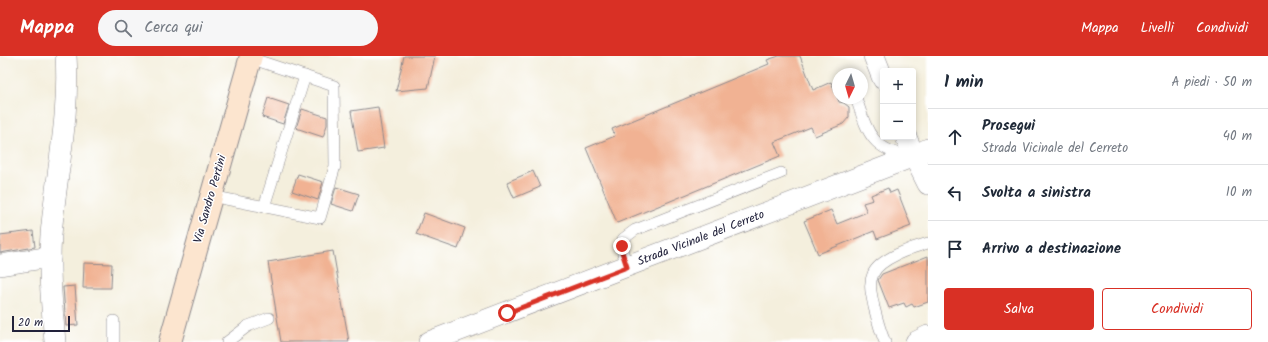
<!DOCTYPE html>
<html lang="it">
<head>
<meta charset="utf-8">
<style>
  :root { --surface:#fff; --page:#f6f6f7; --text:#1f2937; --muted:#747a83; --line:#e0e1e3; --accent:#d93025 }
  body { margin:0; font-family:Kalam,sans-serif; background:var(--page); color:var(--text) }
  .controls { position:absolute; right:12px; top:12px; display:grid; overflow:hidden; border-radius:4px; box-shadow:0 2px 6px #0003 }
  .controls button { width:36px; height:36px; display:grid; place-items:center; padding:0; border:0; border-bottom:1px solid var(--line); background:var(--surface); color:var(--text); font:20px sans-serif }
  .compass { position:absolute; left:832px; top:12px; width:36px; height:36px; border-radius:50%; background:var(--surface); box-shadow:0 2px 6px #0003; rotate:185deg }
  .scale { position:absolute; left:12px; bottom:10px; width:58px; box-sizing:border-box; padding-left:4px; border:2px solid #22223b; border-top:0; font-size:11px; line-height:14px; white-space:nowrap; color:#22223b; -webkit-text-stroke:3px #fff; paint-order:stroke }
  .stop { position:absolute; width:12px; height:12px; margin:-9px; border:3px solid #d93025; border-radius:50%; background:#fff }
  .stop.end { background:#d93025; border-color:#fff; box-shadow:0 1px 4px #0008 }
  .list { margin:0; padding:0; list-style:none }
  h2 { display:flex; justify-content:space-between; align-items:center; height:52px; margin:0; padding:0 16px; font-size:17px }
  h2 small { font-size:13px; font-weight:400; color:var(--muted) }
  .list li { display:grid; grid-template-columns:26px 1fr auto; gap:12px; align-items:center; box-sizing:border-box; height:56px; padding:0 16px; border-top:1px solid var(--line) }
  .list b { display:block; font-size:15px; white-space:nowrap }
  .list p { margin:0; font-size:13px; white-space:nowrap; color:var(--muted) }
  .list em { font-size:13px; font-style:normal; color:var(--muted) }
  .actions { display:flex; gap:8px; padding:12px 16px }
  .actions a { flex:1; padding:9px 0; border:1px solid var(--accent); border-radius:4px; text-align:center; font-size:14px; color:var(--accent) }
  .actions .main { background:var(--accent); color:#fff }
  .icon { flex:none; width:22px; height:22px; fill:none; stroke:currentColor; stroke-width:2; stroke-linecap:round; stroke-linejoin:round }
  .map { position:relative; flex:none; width:928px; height:286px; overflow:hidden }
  header { display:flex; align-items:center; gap:24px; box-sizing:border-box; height:56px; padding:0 20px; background:var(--accent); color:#fff }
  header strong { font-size:19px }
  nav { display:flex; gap:22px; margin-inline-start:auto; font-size:14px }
  .search { width:280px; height:36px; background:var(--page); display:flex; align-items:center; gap:10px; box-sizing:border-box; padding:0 14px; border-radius:22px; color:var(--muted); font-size:15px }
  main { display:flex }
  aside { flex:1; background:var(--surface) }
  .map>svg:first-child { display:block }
</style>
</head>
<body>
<header>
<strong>Mappa</strong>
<div class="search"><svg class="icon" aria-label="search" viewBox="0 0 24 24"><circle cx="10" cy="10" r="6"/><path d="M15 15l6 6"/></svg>Cerca qui</div>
<nav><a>Mappa</a><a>Livelli</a><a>Condividi</a></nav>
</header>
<main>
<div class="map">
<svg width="928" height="286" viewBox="0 0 928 286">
  <rect width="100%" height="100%" fill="#fff"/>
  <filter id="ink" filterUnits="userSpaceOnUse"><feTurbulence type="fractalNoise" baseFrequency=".025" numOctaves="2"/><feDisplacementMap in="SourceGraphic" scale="8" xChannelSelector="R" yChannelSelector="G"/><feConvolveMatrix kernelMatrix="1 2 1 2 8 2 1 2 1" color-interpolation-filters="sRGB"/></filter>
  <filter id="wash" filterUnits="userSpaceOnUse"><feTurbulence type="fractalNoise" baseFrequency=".012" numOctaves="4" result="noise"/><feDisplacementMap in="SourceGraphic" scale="16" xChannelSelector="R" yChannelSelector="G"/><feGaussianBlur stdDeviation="0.9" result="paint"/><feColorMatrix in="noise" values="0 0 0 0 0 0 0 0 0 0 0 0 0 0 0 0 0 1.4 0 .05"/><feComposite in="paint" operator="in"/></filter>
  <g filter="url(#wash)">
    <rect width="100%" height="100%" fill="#f4efdd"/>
    <g id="blocks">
      <g fill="#f1b293">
        <polygon points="404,0 435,0 428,32 396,35"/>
        <polygon points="779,0 800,0 813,34 831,26 839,46 844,47 849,51 849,61 843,68 815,80 811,71 774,86 780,100 617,167 586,92 615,80 612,73 769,8 767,4"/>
        <polygon points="268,42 289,49 283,68 262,61"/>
        <polygon points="378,51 384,92 358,96 351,55"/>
        <polygon points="302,53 327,61 327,69 323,81 296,72"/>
        <polygon points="533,115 540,131 514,142 507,126"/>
        <polygon points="298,118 323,126 318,144 292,135"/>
        <polygon points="336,131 359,138 353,155 331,148"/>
        <polygon points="888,132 890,137 897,134 911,170 877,183 874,175 818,198 804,165 831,154 837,168 867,156 863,147 873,144 871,139"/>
        <polygon points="424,157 465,172 458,193 416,178"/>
        <polygon points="33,175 35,191 0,197 0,179"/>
        <polygon points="333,195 349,286 281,286 268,206"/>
        <polygon points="928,200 928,246 914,251 912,248 906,251 904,247 889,252 878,224 882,218"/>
        <polygon points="84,207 112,208 111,232 83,232"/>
        <polygon points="75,230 78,269 66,270 63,231"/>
      </g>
    </g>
  </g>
  <g filter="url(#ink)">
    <use href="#blocks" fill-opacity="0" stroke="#8b888c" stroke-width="1"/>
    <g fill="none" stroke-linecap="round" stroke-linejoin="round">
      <defs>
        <g id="service">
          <path d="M856,42C867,74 870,93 908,100"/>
          <polyline points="211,140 320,162 335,110 334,30 250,2"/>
          <polyline points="264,151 305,20"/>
          <polyline points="627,211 623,197 623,183 635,174 781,117"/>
          <polyline points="114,286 114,265"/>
          <polyline points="227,286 248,270 269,262"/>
          <path d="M885,286C880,275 877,263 874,251C872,240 868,229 873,218C879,203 913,191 928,187"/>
        </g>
        <g id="minor">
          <polyline points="874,0 883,23"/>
          <polyline points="906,81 914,100 928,128"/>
          <polyline points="0,209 50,201"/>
          <path d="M55,286C52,251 48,215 51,179C56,119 70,60 66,0"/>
          <polyline points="429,286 914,100 928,93"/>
          <polyline points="916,286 928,280"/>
        </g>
        <polyline id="secondary" points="170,286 251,0"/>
      </defs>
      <use href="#service" stroke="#8b888c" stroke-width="12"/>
      <use href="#minor" stroke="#8b888c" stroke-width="22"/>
      <use href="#secondary" stroke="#8b888c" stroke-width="24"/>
      <use href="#service" stroke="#fff" stroke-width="11"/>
      <use href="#minor" stroke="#fff" stroke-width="21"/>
      <use href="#secondary" stroke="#fce5cf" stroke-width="22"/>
    </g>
  </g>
  <g fill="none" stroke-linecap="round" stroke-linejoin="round" filter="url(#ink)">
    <polyline stroke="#d93025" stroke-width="5" points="507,257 627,211 622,196 622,190"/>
  </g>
  <g text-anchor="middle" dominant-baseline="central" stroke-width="3" stroke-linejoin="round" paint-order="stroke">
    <g font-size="12" fill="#22223b" stroke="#fff">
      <text transform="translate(210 143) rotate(-74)">Via Sandro Pertini</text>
      <text transform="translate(701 182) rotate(-21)">Strada Vicinale del Cerreto</text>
    </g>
  </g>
</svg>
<div class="controls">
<button>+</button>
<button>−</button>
</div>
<svg class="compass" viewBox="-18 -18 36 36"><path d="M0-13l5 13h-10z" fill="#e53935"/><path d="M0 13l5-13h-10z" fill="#747a83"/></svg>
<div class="scale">20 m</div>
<div class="stop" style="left:507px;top:257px"></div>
<div class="stop end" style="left:622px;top:190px"></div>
</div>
<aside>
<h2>1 min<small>A piedi · 50 m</small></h2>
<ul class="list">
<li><svg class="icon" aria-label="ahead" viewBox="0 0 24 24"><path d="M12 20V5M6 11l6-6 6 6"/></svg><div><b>Prosegui</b><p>Strada Vicinale del Cerreto</p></div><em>40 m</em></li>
<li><svg class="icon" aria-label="left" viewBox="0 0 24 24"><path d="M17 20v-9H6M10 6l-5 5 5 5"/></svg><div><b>Svolta a sinistra</b></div><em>10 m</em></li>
<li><svg class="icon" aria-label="arrive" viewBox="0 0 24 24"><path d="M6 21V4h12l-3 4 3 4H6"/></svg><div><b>Arrivo a destinazione</b></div></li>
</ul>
<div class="actions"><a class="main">Salva</a><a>Condividi</a></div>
</aside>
</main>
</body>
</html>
